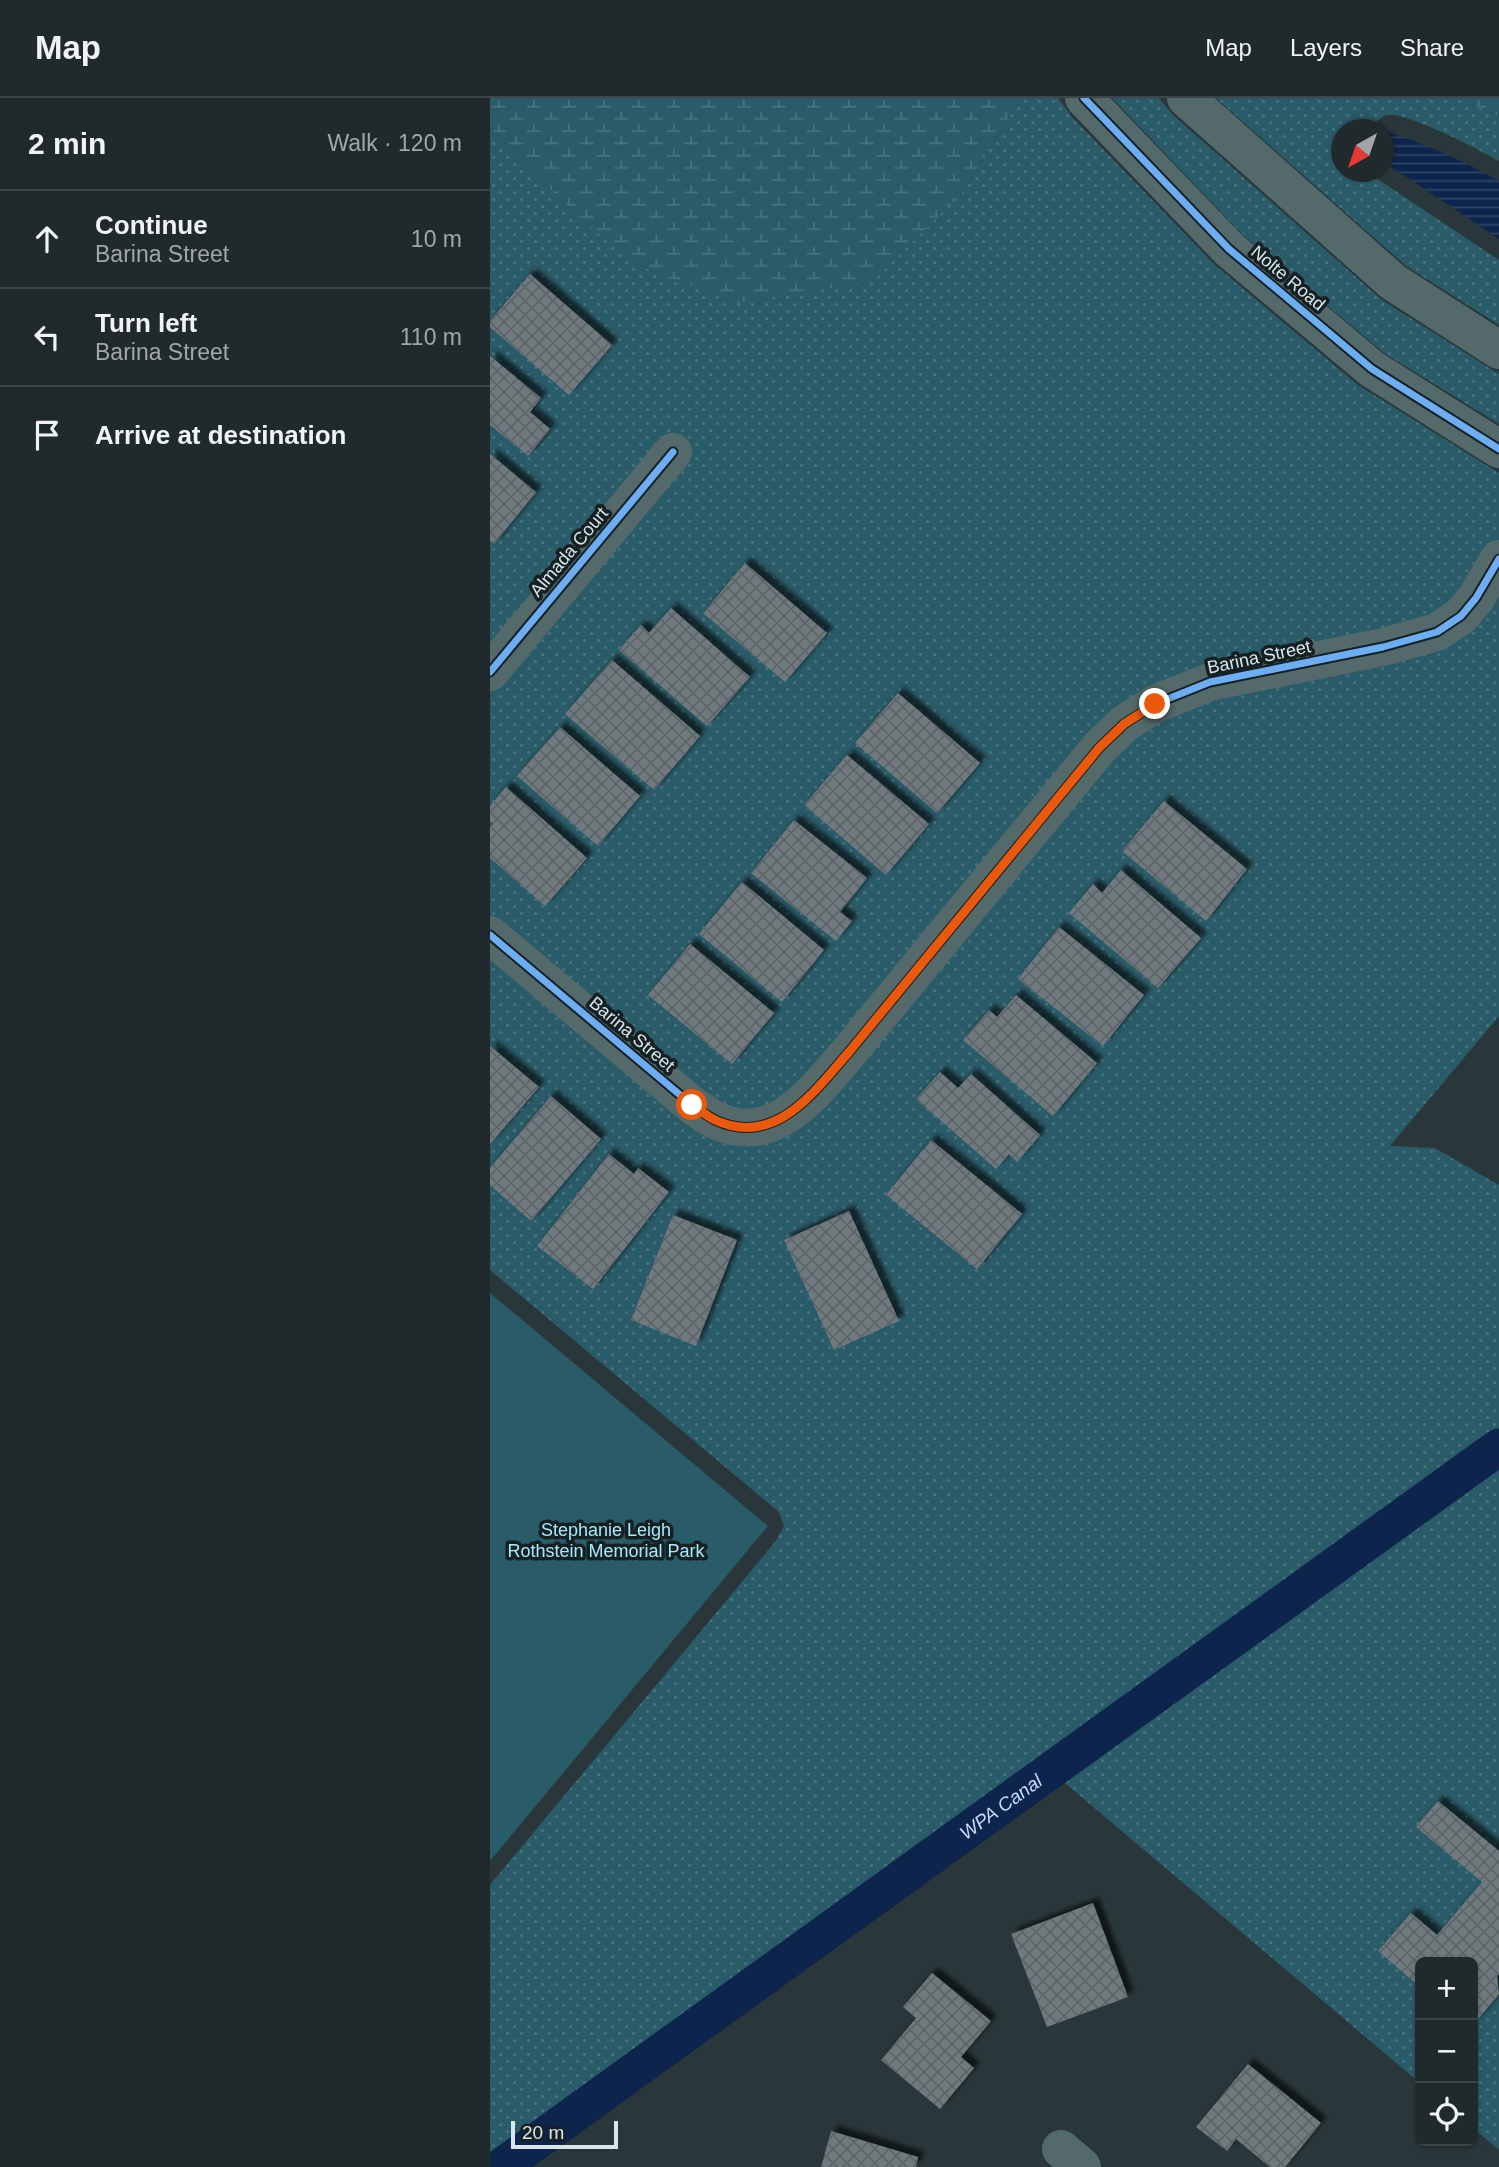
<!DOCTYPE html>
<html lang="en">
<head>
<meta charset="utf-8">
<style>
  :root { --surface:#20292c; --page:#2d3538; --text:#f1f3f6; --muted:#a2a6a9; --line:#3d4548 }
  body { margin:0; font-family:Helvetica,sans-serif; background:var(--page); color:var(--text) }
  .controls { position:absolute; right:21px; bottom:21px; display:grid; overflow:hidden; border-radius:10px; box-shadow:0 2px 5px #0004 }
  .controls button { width:63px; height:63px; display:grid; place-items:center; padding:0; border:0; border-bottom:2px solid var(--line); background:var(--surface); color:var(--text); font:35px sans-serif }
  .compass { position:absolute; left:841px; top:21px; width:63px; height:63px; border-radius:50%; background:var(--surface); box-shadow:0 2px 5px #0004; rotate:220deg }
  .scale { position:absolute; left:21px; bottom:18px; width:107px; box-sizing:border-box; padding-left:7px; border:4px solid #d8e6eb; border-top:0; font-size:19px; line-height:24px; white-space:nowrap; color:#d8e6eb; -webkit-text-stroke:5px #152023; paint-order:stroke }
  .stop { position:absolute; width:21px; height:21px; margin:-16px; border:5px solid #ea580c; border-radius:50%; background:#fff }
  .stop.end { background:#ea580c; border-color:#fff; box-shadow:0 2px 7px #0008 }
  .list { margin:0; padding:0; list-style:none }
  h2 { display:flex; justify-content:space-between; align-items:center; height:91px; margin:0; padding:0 28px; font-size:30px }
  h2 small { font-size:23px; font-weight:400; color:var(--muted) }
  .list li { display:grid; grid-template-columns:46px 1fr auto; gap:21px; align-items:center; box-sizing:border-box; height:98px; padding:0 28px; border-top:2px solid var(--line) }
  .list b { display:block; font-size:26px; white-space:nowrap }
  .list p { margin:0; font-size:23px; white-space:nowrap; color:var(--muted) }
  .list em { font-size:23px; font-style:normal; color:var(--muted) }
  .icon { flex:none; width:38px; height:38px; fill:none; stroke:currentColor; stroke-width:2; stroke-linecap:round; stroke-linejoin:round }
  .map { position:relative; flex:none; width:1009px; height:2069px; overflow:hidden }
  header { display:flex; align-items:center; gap:42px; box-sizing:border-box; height:98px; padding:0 35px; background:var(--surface); border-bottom:2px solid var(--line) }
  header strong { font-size:33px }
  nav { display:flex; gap:38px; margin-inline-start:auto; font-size:24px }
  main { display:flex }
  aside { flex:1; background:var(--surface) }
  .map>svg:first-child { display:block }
</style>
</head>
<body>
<header>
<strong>Map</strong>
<nav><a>Map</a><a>Layers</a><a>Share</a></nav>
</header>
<main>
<aside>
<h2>2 min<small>Walk · 120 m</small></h2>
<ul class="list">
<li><svg class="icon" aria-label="ahead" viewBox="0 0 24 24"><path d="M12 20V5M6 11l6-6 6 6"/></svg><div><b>Continue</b><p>Barina Street</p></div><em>10 m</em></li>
<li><svg class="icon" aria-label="left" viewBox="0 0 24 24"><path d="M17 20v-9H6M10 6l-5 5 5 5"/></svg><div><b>Turn left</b><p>Barina Street</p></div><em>110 m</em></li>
<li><svg class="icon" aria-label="arrive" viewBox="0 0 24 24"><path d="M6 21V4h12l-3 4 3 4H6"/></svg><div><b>Arrive at destination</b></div></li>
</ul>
</aside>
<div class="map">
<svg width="1009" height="2069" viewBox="0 0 1009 2069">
  <defs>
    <pattern id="grass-dots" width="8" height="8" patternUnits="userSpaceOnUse" patternTransform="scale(1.75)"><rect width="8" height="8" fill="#2a5b68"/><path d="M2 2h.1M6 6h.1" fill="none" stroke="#48737e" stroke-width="1.8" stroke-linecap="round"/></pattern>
    <pattern id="wetland-marsh" width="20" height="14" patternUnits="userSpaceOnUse" patternTransform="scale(1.75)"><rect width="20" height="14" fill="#2a5b68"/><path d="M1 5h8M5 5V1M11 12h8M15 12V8" fill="none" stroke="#48737e"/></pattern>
    <pattern id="water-rules" width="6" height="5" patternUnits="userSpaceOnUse" patternTransform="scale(1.75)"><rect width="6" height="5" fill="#0d254c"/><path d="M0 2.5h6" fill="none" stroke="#304566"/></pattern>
    <pattern id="building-cross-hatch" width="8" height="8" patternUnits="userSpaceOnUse" patternTransform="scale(1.75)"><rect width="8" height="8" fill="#707a7e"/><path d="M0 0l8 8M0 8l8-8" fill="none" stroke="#5d6568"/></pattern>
    <filter id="shadow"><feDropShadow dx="6" dy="-6" stdDeviation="2" flood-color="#0009"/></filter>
  </defs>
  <rect width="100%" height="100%" fill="#2a373a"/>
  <g fill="url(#grass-dots)">
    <polygon points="531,0 568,0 582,19 725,167 868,287 1009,375 1009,918 900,1048 945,1050 1009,1087 1009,2052 983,2030 983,1864 930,1864 930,1985 556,1669 0,2065 0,1787 285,1444 294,1428 289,1414 0,1172 0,30 86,117 472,95"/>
    <polygon points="622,0 669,0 682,16 892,202 1009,276 1009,326 894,255 752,136"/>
    <path d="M726,0H966L1009,18V63C990,52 915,13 897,17C889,19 886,25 881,31L852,32V74H880L883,78L1009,162V227L916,168Z"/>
  </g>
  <g fill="url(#wetland-marsh)">
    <polygon points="0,0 531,0 472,95 382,184 247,205 146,167 86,117 0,30"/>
    <polygon points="966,0 1009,0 1009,18"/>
  </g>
  <polygon fill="#2a5b68" points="0,1195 278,1428 0,1763"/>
  <path fill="url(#water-rules)" d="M898,34C937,46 973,63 1009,83V141L894,64V40Z"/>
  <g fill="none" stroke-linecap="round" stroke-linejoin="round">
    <path stroke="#0d254c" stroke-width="37" id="s1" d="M11,2069L1009,1349"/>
  </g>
  <g fill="url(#building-cross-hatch)" filter="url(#shadow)">
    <polygon points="40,176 122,247 79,297 0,229 0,223"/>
    <polygon points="0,258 51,300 40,314 60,331 38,358 0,327"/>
    <polygon points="0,356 46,394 4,446 0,443"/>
    <polygon points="255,465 337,535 295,584 213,515"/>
    <polygon points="181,510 260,579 217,628 129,552 151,527 159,535"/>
    <polygon points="122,562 210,638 164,692 75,616"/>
    <polygon points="408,595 490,665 447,715 365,645"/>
    <polygon points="70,629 150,698 108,748 27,678"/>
    <polygon points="357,657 439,726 396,777 314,707"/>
    <polygon points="16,689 97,760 55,808 0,760 0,729 3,726 0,723 0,708"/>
    <polygon points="674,703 757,771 716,823 632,753"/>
    <polygon points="304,722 377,780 350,814 362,823 346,843 261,775"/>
    <polygon points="631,772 711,840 668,890 579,815 603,786 612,795"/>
    <polygon points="252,784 334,852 292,904 209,836"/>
    <polygon points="569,829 654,897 613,948 528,881"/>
    <polygon points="200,846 284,915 242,966 158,897"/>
    <polygon points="526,897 607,965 563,1018 473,942 499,912 507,919"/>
    <polygon points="0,948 49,989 0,1046"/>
    <polygon points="450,974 468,990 481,976 550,1037 527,1064 519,1056 506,1071 426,1001"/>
    <polygon points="61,998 111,1041 41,1123 0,1087 0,1070"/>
    <polygon points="441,1042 532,1116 487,1171 396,1097"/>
    <polygon points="119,1056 144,1076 148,1070 179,1094 103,1191 47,1148"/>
    <polygon points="359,1113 409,1223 344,1252 294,1142"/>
    <polygon points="183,1117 247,1142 206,1248 141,1222"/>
    <polygon points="948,1703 1009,1753 1009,1876 1007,1878 1009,1896 983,1927 983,1864 930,1864 930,1889 888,1853 921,1815 947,1837 992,1784 926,1729"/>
    <polygon points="603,1805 638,1899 557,1929 521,1836"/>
    <polygon points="442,1875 501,1923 471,1959 484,1970 450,2011 391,1962 426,1920 413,1909"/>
    <polygon points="758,1966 831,2025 795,2069 780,2069 746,2041 737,2053 706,2029"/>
    <polygon points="341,2033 428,2059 426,2069 331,2069"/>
  </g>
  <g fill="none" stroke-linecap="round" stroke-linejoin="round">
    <g stroke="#54696a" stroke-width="38">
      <polyline points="0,574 183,354"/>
      <path d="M0,837L202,1007C210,1012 217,1018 225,1022C285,1050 324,994 359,954L609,650L634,626L665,606L720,584L893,549L947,534L971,518L986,500L1009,461"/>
      <polyline points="571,2051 592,2069"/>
    </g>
    <g stroke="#54696a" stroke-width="38">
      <polyline points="594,0 739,151 882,271 1009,351"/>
      <polyline points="696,0 903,184 1009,252"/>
    </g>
    <defs>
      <g id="cycleway">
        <polyline points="594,0 739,151 882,271 1009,351"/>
        <polyline points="0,574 183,354"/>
        <path d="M0,837L202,1007C210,1012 217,1018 225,1022C285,1050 324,994 359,954L609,650L634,626L665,606L720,584L893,549L947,534L971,518L986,500L1009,461"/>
      </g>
    </defs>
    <use href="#cycleway" stroke="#152023" stroke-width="11"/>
    <use href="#cycleway" stroke="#6dadf4" stroke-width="7"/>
  </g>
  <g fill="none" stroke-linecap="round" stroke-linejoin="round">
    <path stroke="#ea580c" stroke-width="9" d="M202,1007C210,1012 217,1018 225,1022C285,1050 324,994 359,954L609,650L634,626L665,606"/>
  </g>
  <g text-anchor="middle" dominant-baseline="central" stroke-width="7" stroke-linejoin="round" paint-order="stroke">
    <g font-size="18" fill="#d8e6eb" stroke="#152023">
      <text transform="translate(798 180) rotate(40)">Nolte Road</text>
      <text transform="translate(79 454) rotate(-50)">Almada Court</text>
      <text transform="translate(769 559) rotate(-12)">Barina Street</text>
      <text transform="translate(142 936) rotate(40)">Barina Street</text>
    </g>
    <g font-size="18" fill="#a7e8fa" stroke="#152023">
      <text x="116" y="1432">Stephanie Leigh<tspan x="116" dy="21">Rothstein Memorial Park</tspan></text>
    </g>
    <g font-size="19" font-style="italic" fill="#c9dbfa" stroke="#152023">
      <text stroke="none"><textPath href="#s1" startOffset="616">WPA Canal</textPath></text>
    </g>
  </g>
</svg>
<div class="controls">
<button>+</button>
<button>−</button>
<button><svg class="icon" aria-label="locate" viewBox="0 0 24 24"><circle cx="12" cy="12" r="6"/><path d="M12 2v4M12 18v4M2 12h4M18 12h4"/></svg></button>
</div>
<svg class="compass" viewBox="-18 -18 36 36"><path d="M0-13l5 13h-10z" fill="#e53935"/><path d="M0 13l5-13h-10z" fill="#a2a6a9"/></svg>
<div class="scale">20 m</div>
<div class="stop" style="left:202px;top:1007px"></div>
<div class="stop end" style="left:665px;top:606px"></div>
</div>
</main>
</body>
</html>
